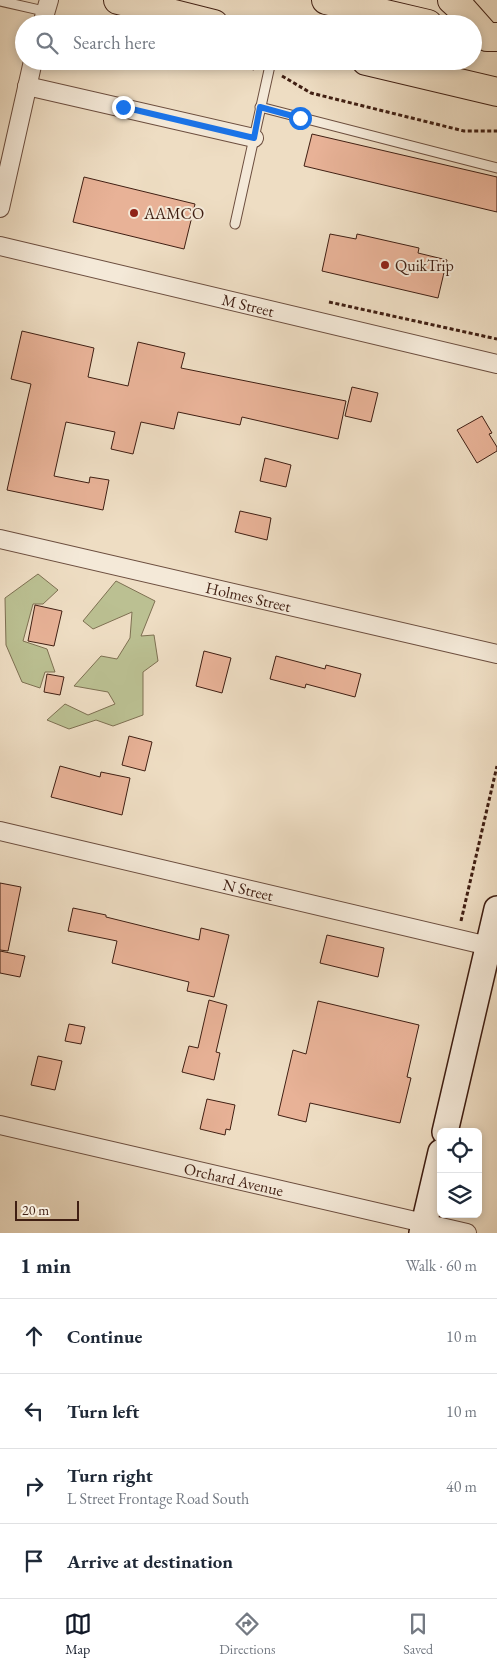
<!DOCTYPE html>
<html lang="en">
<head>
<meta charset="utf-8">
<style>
  :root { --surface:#fff; --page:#f2f2f3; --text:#1f2937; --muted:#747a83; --line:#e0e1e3; --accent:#111827 }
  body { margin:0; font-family:"EB Garamond",serif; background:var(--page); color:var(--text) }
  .controls { position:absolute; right:15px; bottom:15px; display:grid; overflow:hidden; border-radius:8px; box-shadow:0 2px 8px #0003 }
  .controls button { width:45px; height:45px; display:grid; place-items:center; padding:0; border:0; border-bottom:1px solid var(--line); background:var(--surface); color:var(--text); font:25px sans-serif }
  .scale { position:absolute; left:15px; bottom:12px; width:64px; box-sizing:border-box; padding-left:5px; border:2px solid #401f13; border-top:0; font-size:14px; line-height:18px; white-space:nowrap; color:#401f13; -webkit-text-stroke:4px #f4e9d8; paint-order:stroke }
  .stop { position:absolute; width:15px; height:15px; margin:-11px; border:4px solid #1a73e8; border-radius:50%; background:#fff }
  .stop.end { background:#1a73e8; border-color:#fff; box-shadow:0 1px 5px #0008 }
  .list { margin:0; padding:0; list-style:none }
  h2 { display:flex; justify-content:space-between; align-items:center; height:65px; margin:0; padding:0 20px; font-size:21px }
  h2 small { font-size:16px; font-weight:400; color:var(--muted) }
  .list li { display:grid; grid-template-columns:32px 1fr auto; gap:15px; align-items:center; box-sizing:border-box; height:75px; padding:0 20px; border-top:1px solid var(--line) }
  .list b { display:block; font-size:19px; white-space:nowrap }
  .list p { margin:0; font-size:16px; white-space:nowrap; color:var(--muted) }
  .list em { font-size:16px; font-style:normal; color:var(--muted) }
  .icon { flex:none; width:28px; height:28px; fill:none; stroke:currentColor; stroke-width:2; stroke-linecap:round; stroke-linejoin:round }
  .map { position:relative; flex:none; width:497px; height:1233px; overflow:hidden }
  .search { position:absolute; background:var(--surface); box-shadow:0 2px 8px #0003; left:15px; right:15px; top:15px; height:55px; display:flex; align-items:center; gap:12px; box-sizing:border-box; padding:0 18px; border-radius:28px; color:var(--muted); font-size:19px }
  .sheet { height:365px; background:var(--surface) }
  nav { display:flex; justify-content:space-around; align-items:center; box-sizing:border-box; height:70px; border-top:1px solid var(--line); background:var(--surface); font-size:14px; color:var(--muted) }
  nav a { display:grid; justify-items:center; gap:2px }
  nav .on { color:var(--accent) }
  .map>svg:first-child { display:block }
</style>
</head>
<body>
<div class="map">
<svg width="497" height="1233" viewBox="0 0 497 1233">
  <rect width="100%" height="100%" fill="#eeddc3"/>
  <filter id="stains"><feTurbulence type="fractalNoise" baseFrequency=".004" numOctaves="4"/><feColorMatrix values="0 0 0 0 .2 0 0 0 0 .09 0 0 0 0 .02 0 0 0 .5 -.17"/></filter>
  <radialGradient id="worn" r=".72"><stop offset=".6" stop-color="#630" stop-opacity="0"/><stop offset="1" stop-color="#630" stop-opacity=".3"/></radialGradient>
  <g fill="#bbc092" stroke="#7e7052">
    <polygon points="38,574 58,590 43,604 33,604 23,641 47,649 55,672 45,672 40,688 22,682 6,645 5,598"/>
    <polygon points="116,581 155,601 141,636 154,635 158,661 143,672 143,715 113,726 96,720 69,729 47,720 65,704 88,715 115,704 108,692 74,686 101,656 117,659 130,638 132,612 93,629 83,621"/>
  </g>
  <g fill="#e8b297" stroke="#401f13">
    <polygon points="312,134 497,177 497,212 304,166"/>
    <polygon points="84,177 195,204 184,249 73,222"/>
    <polygon points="330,234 356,239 357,234 419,248 418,253 447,260 438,298 322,271"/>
    <polygon points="22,331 94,348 88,377 128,386 138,342 185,353 181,368 346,401 338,439 242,417 240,425 178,412 174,429 141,422 133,454 111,449 115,432 66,422 54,476 89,483 90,477 109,480 103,510 7,490 31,384 11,379"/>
    <polygon points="352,387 378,393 371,422 345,416"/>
    <polygon points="482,416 492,433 489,434 497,447 497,451 477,463 457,430"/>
    <polygon points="265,458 291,465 286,487 260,481"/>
    <polygon points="240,511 271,518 267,540 235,532"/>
    <polygon points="35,605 62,611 54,646 28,641"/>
    <polygon points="204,651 231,658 222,693 196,686"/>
    <polygon points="276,656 325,669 326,665 361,674 355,697 306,684 305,688 270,679"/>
    <polygon points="47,674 64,677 60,695 44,692"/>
    <polygon points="129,736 152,742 145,771 122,765"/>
    <polygon points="60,766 100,777 101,772 130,778 122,815 51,797"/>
    <polygon points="0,883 21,887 8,951 0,950"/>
    <polygon points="73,908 106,915 106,917 199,940 201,928 229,935 214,997 187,991 189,982 112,963 117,941 68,931"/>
    <polygon points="327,935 384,948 378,977 320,963"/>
    <polygon points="0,951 25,956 20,977 0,973"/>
    <polygon points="209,1000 227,1005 216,1052 220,1053 214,1080 182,1072 189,1046 198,1048"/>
    <polygon points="318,1001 419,1025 407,1077 411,1078 400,1123 310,1103 306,1122 278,1115 293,1050 306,1054"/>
    <polygon points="69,1024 85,1027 81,1044 65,1041"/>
    <polygon points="38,1056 62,1061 55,1090 31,1085"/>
    <polygon points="207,1099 235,1105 230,1130 226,1129 225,1135 200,1129"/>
  </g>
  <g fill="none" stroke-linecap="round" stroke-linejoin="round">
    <defs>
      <g id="service">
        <polyline points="0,1 44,11"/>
        <polyline points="260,107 497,168"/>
        <polyline points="235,224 271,61"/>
      </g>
      <g id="minor">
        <polyline points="42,24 49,0"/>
        <polyline points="27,86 254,138"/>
        <polyline points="0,208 33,61"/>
        <path id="s1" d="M0,246L497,364"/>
        <path id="s2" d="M0,539L497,654"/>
        <path id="s3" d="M0,831L497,948"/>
        <path id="s4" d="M0,1125L467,1233"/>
      </g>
      <g id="secondary">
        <polyline points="445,1132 497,909"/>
        <polyline points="422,1233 441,1152"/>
      </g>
      <g id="primary">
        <polyline points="118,0 214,24"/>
        <polyline points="326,0 428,24"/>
        <polyline points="452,0 463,10 487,37 497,37"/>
        <polyline points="366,61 497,92"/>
      </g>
    </defs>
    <use href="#service" stroke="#6c4e3f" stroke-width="11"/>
    <use href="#minor" stroke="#6c4e3f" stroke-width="20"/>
    <use href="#secondary" stroke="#401f13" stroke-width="28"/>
    <use href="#primary" stroke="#401f13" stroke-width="30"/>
    <g stroke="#401f13" stroke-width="3" stroke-dasharray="4 2.5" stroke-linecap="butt">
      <polyline points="86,24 102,24"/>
      <polyline points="221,61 254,69"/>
      <polyline points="282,76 311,93 464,131 497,131"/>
      <polyline points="329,302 497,339"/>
      <polyline points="461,921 497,766"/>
    </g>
    <use href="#service" stroke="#f4e9d8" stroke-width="9"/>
    <use href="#minor" stroke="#f4e9d8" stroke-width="18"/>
    <use href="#secondary" stroke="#f4e9d8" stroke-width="25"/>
    <use href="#primary" stroke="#eeddc3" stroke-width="28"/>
  </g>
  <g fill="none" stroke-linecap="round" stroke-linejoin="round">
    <polyline stroke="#1a73e8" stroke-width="6" points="123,107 254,138 260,107 300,118"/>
  </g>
  <g fill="#8f2418" stroke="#f4e9d8" stroke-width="2">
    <circle cx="134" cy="213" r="5"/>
    <circle cx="385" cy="265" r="5"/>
  </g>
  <g text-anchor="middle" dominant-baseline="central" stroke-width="4" stroke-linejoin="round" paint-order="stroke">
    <g font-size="16" fill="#401f13" stroke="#f4e9d8" text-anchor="start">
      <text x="144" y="213">AAMCO</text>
      <text x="395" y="265">QuikTrip</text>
    </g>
    <g font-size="16" fill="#401f13" stroke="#f4e9d8">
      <text stroke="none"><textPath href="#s1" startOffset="255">M Street</textPath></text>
      <text stroke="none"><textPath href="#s2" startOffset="255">Holmes Street</textPath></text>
      <text stroke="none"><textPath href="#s3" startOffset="255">N Street</textPath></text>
      <text stroke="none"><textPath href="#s4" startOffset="240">Orchard Avenue</textPath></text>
    </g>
  </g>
  <rect width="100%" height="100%" filter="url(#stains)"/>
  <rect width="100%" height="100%" fill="url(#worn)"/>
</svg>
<div class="controls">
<button><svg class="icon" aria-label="locate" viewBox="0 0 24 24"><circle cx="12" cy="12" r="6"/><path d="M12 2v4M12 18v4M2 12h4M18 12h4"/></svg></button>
<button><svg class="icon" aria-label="layers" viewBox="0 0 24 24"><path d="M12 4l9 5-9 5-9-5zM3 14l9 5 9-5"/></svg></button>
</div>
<div class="scale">20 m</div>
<div class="stop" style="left:300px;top:118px"></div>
<div class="stop end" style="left:123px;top:107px"></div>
<div class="search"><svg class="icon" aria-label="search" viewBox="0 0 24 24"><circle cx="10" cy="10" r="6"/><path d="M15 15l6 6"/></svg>Search here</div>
</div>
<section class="sheet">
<h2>1 min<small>Walk · 60 m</small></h2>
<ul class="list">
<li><svg class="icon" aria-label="ahead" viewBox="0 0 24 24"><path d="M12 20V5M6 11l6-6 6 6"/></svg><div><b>Continue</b></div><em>10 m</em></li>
<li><svg class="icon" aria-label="left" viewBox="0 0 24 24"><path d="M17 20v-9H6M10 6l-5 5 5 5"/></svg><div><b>Turn left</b></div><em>10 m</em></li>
<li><svg class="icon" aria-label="right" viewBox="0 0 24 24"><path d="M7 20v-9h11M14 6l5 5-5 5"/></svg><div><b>Turn right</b><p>L Street Frontage Road South</p></div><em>40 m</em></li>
<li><svg class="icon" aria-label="arrive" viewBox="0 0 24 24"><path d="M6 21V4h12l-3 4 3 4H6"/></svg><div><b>Arrive at destination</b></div></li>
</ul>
</section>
<nav>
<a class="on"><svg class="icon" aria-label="map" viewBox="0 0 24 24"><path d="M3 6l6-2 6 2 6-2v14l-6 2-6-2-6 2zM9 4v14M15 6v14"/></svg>Map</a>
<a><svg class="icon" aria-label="directions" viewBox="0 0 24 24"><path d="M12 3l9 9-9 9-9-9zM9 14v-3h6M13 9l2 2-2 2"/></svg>Directions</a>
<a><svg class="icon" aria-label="saved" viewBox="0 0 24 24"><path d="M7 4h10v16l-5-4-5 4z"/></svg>Saved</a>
</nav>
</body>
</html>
